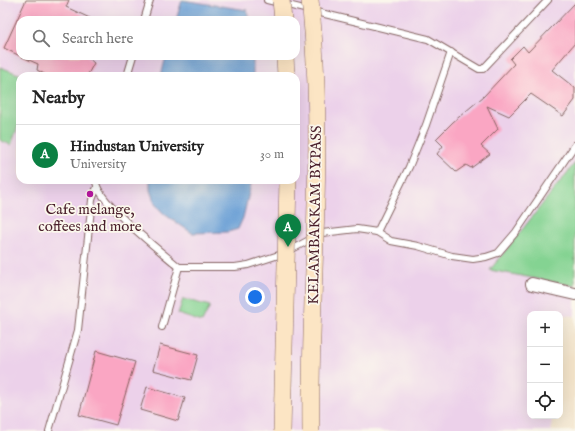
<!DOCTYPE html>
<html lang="en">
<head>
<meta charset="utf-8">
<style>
  :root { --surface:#fff; --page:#f2f2f2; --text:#222; --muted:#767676; --line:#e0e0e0; --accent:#0b8043 }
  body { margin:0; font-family:"IM FELL English",serif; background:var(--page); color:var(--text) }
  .controls { position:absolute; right:12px; bottom:12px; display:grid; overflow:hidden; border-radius:8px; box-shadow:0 4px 16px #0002 }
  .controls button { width:36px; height:36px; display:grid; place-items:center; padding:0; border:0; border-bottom:1px solid var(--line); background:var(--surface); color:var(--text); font:20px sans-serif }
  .you { position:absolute; left:255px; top:297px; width:14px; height:14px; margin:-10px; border:3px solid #fff; border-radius:50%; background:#1a73e8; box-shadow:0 0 0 6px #1a73e833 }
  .badge { display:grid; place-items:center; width:26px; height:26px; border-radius:50%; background:var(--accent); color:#fff; font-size:13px; font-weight:700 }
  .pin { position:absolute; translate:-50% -33px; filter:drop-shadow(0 1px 2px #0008) }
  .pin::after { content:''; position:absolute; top:21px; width:14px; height:12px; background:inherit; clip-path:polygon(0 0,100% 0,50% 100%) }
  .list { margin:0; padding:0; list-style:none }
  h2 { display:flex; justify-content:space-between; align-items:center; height:52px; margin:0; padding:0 16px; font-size:17px }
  h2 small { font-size:13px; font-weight:400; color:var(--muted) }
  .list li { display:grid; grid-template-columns:26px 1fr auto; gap:12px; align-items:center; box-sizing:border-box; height:60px; padding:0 16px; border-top:1px solid var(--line) }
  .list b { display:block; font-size:15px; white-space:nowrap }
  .list p { margin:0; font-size:13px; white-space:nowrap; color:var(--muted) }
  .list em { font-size:13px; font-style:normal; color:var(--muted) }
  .icon { flex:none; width:22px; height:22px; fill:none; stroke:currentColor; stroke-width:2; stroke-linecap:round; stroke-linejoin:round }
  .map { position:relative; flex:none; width:575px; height:431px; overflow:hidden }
  .search { position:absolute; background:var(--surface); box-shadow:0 4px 16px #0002; left:16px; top:16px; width:284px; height:44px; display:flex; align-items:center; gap:10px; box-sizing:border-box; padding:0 14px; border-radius:12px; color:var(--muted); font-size:15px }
  .panel { position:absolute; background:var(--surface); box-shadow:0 4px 16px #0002; left:16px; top:72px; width:284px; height:112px; border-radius:12px }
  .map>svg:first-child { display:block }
</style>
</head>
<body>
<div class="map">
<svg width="575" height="431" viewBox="0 0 575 431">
  <rect width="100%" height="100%" fill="#fbf7ec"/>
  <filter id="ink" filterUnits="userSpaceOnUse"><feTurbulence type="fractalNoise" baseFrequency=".025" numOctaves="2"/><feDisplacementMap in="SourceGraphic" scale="8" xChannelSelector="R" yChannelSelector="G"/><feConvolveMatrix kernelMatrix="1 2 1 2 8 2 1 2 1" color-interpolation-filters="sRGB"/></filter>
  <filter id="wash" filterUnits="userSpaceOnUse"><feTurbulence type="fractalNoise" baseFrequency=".012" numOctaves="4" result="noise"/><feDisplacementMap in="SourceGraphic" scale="16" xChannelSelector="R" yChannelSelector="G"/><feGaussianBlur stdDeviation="0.9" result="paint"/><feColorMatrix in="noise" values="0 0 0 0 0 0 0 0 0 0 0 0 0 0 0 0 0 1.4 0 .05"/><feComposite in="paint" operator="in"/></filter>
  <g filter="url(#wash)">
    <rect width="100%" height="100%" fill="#f3e3c9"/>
    <path fill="#ecd1ea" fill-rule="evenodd" d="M0,0H575V316L562,315L560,339V314H530V416H552L551,431H0ZM20,20H296V56H20ZM20,76H296V180H20Z"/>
    <g fill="#84d392" stroke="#67795e">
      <polygon points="0,67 24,76 20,76 20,121 11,145 0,140"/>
      <polygon points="575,163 575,286 490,270"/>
      <polygon points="183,299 210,306 202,322 178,314"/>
    </g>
    <g fill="#679ed5" stroke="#585e80">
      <polygon points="182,0 247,10 249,20 176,20"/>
      <polygon points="166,56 253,56 253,76 161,76"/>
      <polygon points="150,180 252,180 243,218 238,229 228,232 192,233 164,214 155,204 150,190"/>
    </g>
    <g id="blocks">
      <g fill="#faa6c3">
        <polygon points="26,0 69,0 66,7 94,20 20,20 20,56 4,48"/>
        <polygon points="575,3 575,43 552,70 575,88 575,100 563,116 531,94 509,116 487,106 498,129 481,146 490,154 471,168 466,165 456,172 437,154 443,146 436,139 453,122 484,96 514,64 510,59 523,46 528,52"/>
        <polygon points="20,56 86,56 94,63 87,76 48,76 37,70 38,64"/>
        <polygon points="160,345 198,355 191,380 153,370"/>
        <polygon points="96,351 135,362 116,425 79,415"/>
        <polygon points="147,387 185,398 178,421 140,410"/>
      </g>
    </g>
  </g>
  <g filter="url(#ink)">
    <use href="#blocks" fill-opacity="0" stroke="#856462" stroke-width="1"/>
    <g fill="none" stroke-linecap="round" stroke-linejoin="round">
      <defs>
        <g id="lane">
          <polyline points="267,0 428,39 479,69 483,69 548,0"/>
          <polyline points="144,20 150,0"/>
          <polyline points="127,76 133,56"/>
          <path d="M96,180C94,200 162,252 179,267H235L248,265L285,253L322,233L357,229L377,232L391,241L418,246L452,256L473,259L486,257L498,253L516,232L575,145"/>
          <polyline points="377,232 409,167 426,125 451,52"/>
          <polyline points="162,327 179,267"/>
          <polyline points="49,431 78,330 92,200 97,187"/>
        </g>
        <polyline id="street" points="532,284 575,294"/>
        <polyline id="secondary" points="285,56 286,76"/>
      </defs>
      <use href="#lane" stroke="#856462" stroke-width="8"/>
      <use href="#street" stroke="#856462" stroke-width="14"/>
      <use href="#secondary" stroke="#856462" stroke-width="18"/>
      <use href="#lane" stroke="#fff" stroke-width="6"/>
      <use href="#street" stroke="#fff" stroke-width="12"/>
      <use href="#secondary" stroke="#fce5c4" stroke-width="17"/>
      <defs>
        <g id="secondary-bridge">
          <polyline points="281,0 283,20"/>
          <path d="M310,0C326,144 309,287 311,431"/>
          <polyline points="282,431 288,180"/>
        </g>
      </defs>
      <use href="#secondary-bridge" stroke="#856462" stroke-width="18" stroke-linecap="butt"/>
      <use href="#secondary-bridge" stroke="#fce5c4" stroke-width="17"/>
    </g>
  </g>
  <circle fill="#b5179e" stroke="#fbf7ec" stroke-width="1.5" cx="90" cy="194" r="4"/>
  <g text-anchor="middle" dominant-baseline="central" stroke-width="3.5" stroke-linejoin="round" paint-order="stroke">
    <g font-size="15" fill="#4a1f2b" stroke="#fbf7ec">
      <text x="90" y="209">Cafe melange,<tspan x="90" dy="17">coffees and more</tspan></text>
    </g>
    <g font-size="15" fill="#4a1f2b" stroke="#fbf7ec">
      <text transform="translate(315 215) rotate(-89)">KELAMBAKKAM BYPASS</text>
    </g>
  </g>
</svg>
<div class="controls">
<button>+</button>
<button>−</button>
<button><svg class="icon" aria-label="locate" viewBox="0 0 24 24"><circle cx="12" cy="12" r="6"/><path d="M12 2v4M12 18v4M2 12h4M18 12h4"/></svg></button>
</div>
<div class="you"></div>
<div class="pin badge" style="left:288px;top:247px">A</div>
<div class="search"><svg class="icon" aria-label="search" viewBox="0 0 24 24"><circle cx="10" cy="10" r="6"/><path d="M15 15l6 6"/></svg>Search here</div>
<section class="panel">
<h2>Nearby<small></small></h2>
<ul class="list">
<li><span class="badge">A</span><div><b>Hindustan University</b><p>University</p></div><em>30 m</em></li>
</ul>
</section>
</div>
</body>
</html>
